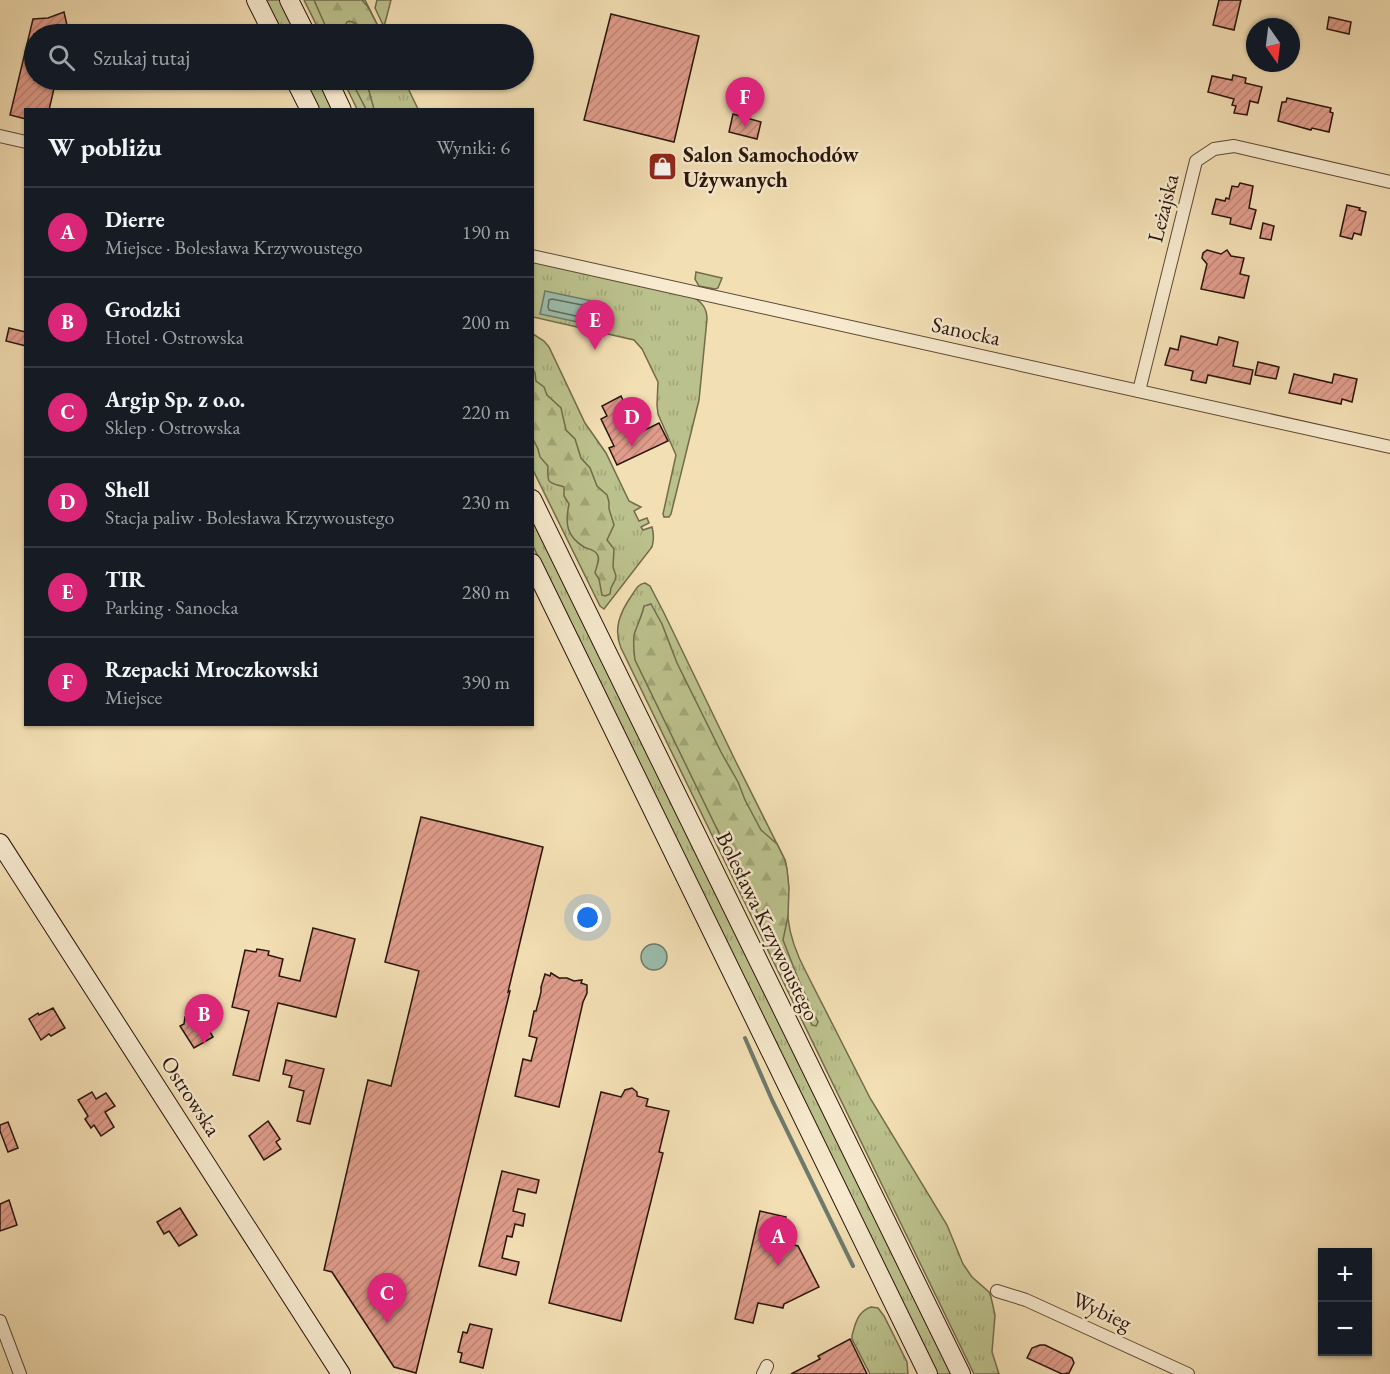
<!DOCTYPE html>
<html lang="pl">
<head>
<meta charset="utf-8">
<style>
  :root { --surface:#171b24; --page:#20242c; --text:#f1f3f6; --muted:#9ea1a6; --line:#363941; --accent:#db2777 }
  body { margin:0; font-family:"EB Garamond",serif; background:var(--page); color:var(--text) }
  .controls { position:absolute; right:18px; bottom:18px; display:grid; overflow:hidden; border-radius:0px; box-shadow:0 2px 4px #0004 }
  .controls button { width:54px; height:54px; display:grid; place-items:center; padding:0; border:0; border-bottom:2px solid var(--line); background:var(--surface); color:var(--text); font:30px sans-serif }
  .compass { position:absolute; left:1246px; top:18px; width:54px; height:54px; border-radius:50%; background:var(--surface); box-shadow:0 2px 4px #0004; rotate:166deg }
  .you { position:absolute; left:588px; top:918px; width:21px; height:21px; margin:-15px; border:4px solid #fff; border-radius:50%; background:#1a73e8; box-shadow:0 0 0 9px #1a73e833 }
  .badge { display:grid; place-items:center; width:39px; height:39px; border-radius:50%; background:var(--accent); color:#fff; font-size:20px; font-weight:700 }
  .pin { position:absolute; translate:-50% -50px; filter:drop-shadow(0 2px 3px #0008) }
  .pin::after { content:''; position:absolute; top:32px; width:21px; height:18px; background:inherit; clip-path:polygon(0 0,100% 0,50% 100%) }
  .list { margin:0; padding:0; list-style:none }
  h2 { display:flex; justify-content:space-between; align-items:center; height:78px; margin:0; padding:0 24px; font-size:26px }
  h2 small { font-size:20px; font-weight:400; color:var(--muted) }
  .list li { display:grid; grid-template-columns:39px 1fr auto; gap:18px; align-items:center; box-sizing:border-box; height:90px; padding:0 24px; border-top:2px solid var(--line) }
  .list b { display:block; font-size:22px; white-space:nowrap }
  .list p { margin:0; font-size:20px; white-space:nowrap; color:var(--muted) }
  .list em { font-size:20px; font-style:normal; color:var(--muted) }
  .icon { flex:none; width:33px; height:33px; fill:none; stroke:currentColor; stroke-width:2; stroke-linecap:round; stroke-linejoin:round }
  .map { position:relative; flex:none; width:1390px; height:1374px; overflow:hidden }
  .search { position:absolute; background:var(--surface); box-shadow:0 2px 4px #0004; left:24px; top:24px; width:510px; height:66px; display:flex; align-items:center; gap:15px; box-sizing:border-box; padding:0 21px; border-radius:33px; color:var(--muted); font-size:22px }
  .panel { position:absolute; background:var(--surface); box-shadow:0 2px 4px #0004; left:24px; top:108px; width:510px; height:618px; border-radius:0px }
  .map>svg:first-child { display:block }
</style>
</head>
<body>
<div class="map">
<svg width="1390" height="1374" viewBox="0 0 1390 1374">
  <defs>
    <pattern id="grass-tufts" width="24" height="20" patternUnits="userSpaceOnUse" patternTransform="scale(1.5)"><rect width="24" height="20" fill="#bbc18c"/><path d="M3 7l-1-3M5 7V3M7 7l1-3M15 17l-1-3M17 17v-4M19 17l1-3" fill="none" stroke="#a1a577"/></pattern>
    <pattern id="forest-firs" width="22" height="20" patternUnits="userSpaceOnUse" patternTransform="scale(1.5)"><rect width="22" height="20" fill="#bbc18c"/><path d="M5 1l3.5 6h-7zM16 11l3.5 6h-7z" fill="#a1a577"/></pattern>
    <pattern id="building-hatch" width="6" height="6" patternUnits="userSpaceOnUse" patternTransform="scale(1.5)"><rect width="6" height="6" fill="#e09d8c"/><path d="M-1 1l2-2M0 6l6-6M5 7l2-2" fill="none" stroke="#c08677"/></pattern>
  </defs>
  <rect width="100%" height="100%" fill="#f3dfb4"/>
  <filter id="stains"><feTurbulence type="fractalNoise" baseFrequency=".00333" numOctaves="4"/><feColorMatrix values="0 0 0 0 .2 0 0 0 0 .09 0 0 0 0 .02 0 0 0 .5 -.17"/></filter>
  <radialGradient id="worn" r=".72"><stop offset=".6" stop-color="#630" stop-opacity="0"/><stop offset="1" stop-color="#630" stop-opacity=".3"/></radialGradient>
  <g fill="url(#grass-tufts)" stroke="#726b4c" stroke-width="1.5">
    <polygon points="265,0 281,0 298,34 282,34"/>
    <polygon points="304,0 365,0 382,34 321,34"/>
    <polygon points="304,80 320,80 335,109 319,109"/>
    <polygon points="343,80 404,80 418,109 357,109"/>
    <path d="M533,261L693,297C702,302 707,308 707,319L699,400L671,514L669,517H664L663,514L676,455L658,414L657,405L658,382L642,349L634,340L533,317Z"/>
    <polygon points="696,272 722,278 718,288 715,289 699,286 695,279"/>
    <path d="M533,334L544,341L549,347L585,423L606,453L629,501L641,507L634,511L639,521L647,518L649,523L641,527L643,530L652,527C654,534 654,540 652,547L604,609L600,606L533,470Z"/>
    <polygon points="532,516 952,1374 937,1374 533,546"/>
    <path d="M645,583L650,586L664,613L736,762L785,860C791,883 786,897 788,918C790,937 797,955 806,972L870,1098L947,1225L963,1264L972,1277L989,1292L991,1297L995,1315L992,1352L999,1374H974L621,648C613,629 620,612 632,595C636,589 638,584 645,583Z"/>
    <path d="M871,1307L878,1308L884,1316L907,1362L908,1374H870L852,1339V1336C855,1324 858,1311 871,1307Z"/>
  </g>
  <g fill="url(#forest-firs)" stroke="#726b4c" stroke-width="1.5">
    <polygon points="314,0 362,0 368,7 382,34 360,34 359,29 355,23 349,21 347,22 343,29 344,34 329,34"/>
    <polygon points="377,0 391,0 384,27 375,8"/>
    <polygon points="351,80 366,80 374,109 366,109"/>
    <path d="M533,369L535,373L536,381L544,387L547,395L561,408L566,430L575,439L581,458L590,468L597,486L607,495L609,502V509L614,525L607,540L614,549L613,567L616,576L615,580L611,588L610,594L605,596L602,595L599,579L595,573C596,567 601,559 597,554C595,550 588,549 584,547C566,536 565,523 569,504L564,496V487C548,482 547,484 548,466L540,457L538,449L533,439Z"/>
    <path d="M651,604L662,624L677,663L721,752L738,782L745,800L761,830L777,844L785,860L787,869L789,888L788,916L783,940L799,981L818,1022L816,1026L812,1025L635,660C634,652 633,644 634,635C637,625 642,616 644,606Z"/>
  </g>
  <g fill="#9bbdac" stroke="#6e7a6c" stroke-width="1.5">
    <polygon points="545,291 597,302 592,325 540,314"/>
    <circle cx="654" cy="957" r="13"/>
  </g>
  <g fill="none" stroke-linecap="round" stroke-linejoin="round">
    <polygon stroke="#62695c" stroke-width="1.5" points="552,299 587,306 589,309 588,316 585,318 549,310 548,307 549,300"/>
    <polyline stroke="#6e7a6c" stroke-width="4" points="745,1038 772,1100 853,1266"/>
  </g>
  <g fill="url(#building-hatch)" stroke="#2a150b" stroke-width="1.5">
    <polygon points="1219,0 1241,0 1234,30 1213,25"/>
    <polygon points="64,12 69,34 34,34 34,80 56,80 49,110 26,110 26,119 10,115 33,19 48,18"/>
    <polygon points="611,14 699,36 674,142 584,120"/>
    <polygon points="1329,17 1351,22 1349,34 1327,29"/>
    <polygon points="1233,75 1246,78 1245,83 1262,87 1258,103 1250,101 1247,115 1234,113 1236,106 1232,105 1234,99 1208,92 1212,76 1232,80"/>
    <polygon points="1287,98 1331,108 1330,112 1333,113 1329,132 1312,128 1311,130 1278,121 1282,102 1286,102"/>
    <polygon points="733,114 761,122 757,139 729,132"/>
    <polygon points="1240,183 1253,186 1249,208 1256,210 1251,229 1230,224 1231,218 1212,214 1216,199 1225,201 1226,198 1229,199 1232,186 1238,187"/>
    <polygon points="1347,205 1360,208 1359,210 1366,212 1361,235 1354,233 1352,239 1340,236"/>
    <polygon points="1263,223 1274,226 1271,240 1260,238"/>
    <polygon points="1207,250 1221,254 1227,250 1231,256 1244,258 1240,274 1249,276 1244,298 1201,289 1207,264 1202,258 1203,253"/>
    <polygon points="9,328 26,332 26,346 6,341"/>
    <polygon points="1181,336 1217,345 1219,337 1238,342 1233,366 1253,370 1250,384 1208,375 1206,383 1191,380 1193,371 1165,365 1170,348 1178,350"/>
    <polygon points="1258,362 1279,367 1276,379 1255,375"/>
    <polygon points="1294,374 1332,383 1334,374 1357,379 1352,402 1342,399 1341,404 1289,393"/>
    <polygon points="621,396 639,433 659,423 668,441 617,465 609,448 614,446 601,419 607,416 602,406"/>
    <polygon points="421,817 543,847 508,992 510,991 416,1373 394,1367 332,1272 324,1270 368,1080 391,1086 419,971 385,962"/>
    <polygon points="313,928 355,939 336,1017 278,1003 259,1081 233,1075 249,1011 232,1007 245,950 256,952 257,949 269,951 268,955 283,959 279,976 300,981"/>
    <polygon points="551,973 559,978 567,978 574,981 582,980 581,983 587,985 587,993 583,1002 559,1107 515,1096 523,1059 531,1061 537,1038 529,1036 534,1011 536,1011 541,992 541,987 545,974 550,976"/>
    <polygon points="53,1008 65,1028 51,1036 49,1034 41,1040 29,1019 38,1013 39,1015"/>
    <polygon points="202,1013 208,1022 207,1027 213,1037 194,1048 180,1026 184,1024 185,1017 192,1019"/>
    <polygon points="286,1060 324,1069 310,1124 297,1121 304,1091 289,1087 292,1076 283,1074"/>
    <polygon points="632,1088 637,1092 637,1096 648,1099 646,1106 669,1111 659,1152 663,1153 621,1321 549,1303 601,1092 621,1097 625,1090"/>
    <polygon points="92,1092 96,1099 106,1093 115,1106 105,1112 114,1127 101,1136 94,1125 91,1128 85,1119 88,1116 78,1100"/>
    <polygon points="268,1121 280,1139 276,1142 281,1149 264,1160 249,1136"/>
    <polygon points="8,1122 18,1148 8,1152 0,1131 0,1125"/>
    <polygon points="502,1171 539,1180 536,1193 518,1189 513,1211 525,1214 523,1226 515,1224 512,1237 507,1236 502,1258 519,1262 516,1275 479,1266"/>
    <polygon points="9,1200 17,1225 0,1231 0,1204"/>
    <polygon points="180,1208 197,1235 179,1246 169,1231 164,1234 157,1222"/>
    <polygon points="760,1211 786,1217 783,1227 794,1230 790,1244 798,1246 819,1287 784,1304 783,1308 758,1303 753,1323 735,1319"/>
    <polygon points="470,1324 492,1329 483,1368 460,1362 462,1353 458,1352 463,1332 467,1333"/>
    <polygon points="850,1339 867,1374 791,1374 820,1359 818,1356"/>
    <polygon points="1040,1345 1045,1345 1072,1358 1074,1363 1069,1373 1062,1374 1027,1358 1032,1348"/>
  </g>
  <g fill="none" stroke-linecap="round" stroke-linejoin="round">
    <defs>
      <g id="street">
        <polyline points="0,136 26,142"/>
        <polyline points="532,256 1390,447"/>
        <polyline points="1139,391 1196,161 1214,149 1234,146 1390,182"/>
        <polyline points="997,1291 1026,1300 1188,1374"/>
        <polyline points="0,1321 20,1374"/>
        <polyline points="763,1374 767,1366"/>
      </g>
      <g id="secondary">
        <polyline points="256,0 273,34"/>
        <polyline points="289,0 306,34"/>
        <polyline points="295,80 310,110"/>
        <polyline points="328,80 342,110"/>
        <polyline points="532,499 961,1374"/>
        <polyline points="532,563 928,1374"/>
        <polyline points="0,843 341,1374"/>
      </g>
    </defs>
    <use href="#street" stroke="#5c4835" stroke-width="14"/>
    <use href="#secondary" stroke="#2a150b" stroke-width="20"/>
    <use href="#street" stroke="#f7eace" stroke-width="12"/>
    <use href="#secondary" stroke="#f7eace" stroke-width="18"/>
  </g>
  <defs>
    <symbol id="shop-square" viewBox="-11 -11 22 22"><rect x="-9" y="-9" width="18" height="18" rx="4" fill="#8f2418" stroke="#f7eace"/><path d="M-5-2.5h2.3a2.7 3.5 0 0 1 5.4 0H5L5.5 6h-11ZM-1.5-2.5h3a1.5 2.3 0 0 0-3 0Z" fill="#fff"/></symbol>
  </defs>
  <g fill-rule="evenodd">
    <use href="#shop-square" x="646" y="150" width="33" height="33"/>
  </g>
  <g text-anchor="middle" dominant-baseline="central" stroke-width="5" stroke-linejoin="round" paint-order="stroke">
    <g font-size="22" font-weight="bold" fill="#2a150b" stroke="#f7eace" text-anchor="start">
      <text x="683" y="154">Salon Samochodów<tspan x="683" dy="25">Używanych</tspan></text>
    </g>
    <g font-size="22" fill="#2a150b" stroke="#f7eace">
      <text transform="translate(1163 208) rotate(-76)">Leżajska</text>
      <text transform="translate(966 331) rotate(12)">Sanocka</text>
      <text transform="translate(768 926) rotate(64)">Bolesława Krzywoustego</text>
      <text transform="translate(191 1096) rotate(57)">Ostrowska</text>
      <text transform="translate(1102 1311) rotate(25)">Wybieg</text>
    </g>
  </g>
  <rect width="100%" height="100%" filter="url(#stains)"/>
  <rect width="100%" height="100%" fill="url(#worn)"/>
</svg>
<div class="controls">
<button>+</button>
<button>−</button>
</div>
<svg class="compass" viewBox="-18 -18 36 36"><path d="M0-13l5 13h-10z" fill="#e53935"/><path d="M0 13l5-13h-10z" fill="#9ea1a6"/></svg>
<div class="you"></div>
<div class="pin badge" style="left:778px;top:1266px">A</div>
<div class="pin badge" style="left:204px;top:1044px">B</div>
<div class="pin badge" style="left:387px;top:1323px">C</div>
<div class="pin badge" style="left:632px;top:447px">D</div>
<div class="pin badge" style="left:595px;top:350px">E</div>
<div class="pin badge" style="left:745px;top:127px">F</div>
<div class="search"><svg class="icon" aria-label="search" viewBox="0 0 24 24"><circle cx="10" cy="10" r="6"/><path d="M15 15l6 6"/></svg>Szukaj tutaj</div>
<section class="panel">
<h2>W pobliżu<small>Wyniki: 6</small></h2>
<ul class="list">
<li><span class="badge">A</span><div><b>Dierre</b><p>Miejsce · Bolesława Krzywoustego</p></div><em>190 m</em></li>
<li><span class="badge">B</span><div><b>Grodzki</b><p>Hotel · Ostrowska</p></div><em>200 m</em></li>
<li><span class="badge">C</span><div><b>Argip Sp. z o.o.</b><p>Sklep · Ostrowska</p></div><em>220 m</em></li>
<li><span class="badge">D</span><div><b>Shell</b><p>Stacja paliw · Bolesława Krzywoustego</p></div><em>230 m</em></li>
<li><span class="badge">E</span><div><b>TIR</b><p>Parking · Sanocka</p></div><em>280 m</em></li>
<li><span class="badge">F</span><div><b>Rzepacki Mroczkowski</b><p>Miejsce</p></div><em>390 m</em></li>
</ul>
</section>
</div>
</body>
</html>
